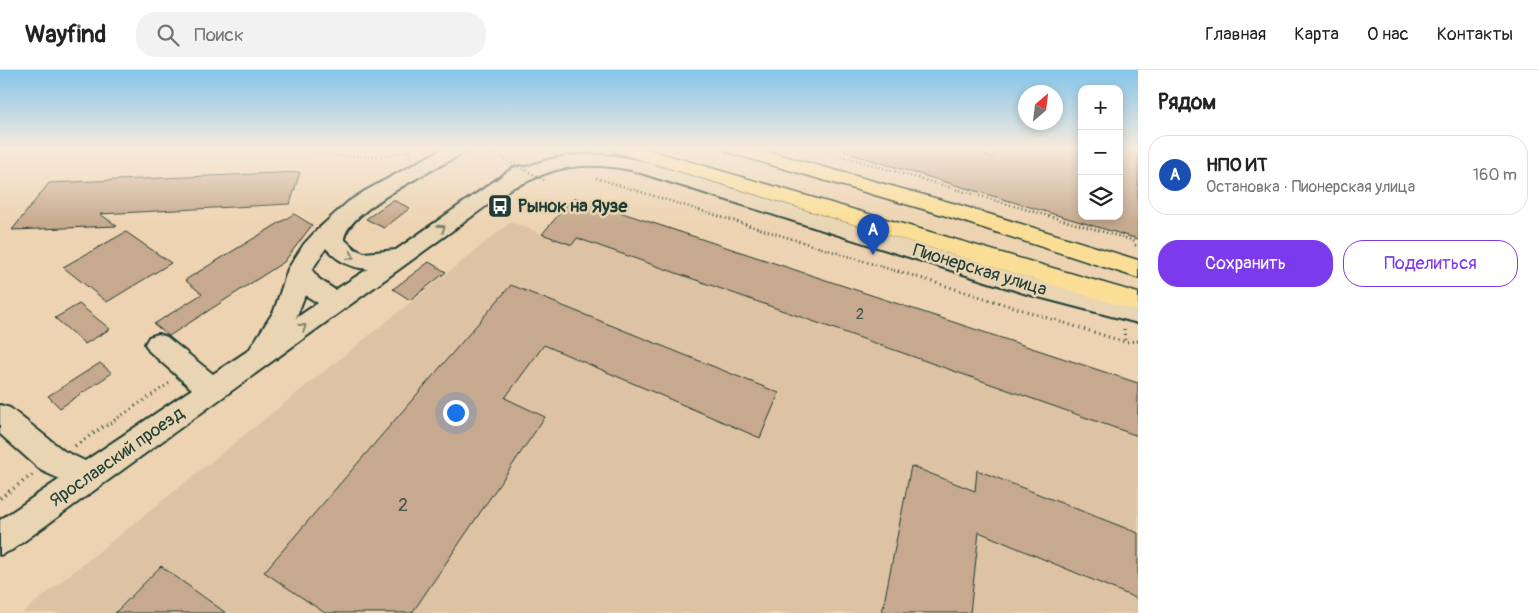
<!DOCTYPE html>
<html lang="ru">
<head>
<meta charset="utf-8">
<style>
  :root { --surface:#fff; --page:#f2f2f2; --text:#222; --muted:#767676; --line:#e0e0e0; --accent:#7c3aed }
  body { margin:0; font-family:Pangolin,sans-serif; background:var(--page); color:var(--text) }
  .controls { position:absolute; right:15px; top:15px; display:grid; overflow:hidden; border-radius:10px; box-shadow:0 2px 8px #0003 }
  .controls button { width:45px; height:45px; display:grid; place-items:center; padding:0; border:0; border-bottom:1px solid var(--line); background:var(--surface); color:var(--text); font:25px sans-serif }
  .compass { position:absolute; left:1018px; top:15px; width:45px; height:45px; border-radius:50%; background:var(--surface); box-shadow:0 2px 8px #0003; rotate:28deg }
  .you { position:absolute; left:455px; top:342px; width:18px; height:18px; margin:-12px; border:4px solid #fff; border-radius:50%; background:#1a73e8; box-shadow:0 0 0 8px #1a73e833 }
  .badge { display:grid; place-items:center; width:32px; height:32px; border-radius:50%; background:var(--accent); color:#fff; font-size:16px; font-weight:700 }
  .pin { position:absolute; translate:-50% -41px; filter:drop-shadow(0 1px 2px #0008) }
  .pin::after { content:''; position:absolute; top:26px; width:18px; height:15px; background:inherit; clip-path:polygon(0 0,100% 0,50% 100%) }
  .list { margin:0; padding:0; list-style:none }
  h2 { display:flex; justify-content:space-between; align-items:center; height:65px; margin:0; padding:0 20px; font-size:21px }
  h2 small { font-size:16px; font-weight:400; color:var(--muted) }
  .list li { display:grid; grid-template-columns:32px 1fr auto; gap:15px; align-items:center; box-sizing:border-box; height:80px; margin:0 10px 10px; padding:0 10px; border:1px solid var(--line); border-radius:20px }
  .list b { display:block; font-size:19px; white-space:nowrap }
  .list p { margin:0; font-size:16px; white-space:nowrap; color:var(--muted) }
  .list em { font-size:16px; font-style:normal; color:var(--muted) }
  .actions { display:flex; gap:10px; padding:15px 20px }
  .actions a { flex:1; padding:11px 0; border:1px solid var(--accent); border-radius:20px; text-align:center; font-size:18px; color:var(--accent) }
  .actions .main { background:var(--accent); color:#fff }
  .icon { flex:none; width:28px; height:28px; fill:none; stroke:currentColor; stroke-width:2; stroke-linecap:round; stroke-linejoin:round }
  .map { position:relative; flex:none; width:1138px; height:543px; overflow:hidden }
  header { display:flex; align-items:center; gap:30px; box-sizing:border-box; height:70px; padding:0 25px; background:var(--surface); border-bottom:1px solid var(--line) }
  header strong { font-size:24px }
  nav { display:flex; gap:28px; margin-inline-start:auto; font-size:18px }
  .search { width:350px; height:45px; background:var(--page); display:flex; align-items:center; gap:12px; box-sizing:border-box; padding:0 18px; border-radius:20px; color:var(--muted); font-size:19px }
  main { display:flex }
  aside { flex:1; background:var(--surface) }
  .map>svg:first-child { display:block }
</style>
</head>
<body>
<header>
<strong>Wayfind</strong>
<div class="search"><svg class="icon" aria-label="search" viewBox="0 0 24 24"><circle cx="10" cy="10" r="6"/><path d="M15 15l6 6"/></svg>Поиск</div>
<nav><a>Главная</a><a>Карта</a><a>О нас</a><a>Контакты</a></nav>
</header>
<main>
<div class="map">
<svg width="1138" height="543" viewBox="0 0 1138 543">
  <rect width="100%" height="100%" fill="#edd3b1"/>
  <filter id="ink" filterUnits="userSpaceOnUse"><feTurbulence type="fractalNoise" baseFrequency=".02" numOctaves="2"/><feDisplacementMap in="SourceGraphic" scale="10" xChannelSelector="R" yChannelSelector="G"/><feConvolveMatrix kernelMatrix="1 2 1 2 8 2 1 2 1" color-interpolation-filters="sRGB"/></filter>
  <g filter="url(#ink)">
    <polygon fill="#ddc3a4" points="574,127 1138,313 1138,543 22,543 511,152 542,164"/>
    <g fill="#c6a98e" stroke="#1f3d34">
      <polygon points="845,78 960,78 993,87 996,78 1082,78 1082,146 1119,146 1119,78 1138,81 1138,169 844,82"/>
      <polygon points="300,102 290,134 100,144 117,156 12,160 49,113"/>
      <polygon points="574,127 1138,313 1138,366 577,168 572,175 542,164"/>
      <polygon points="393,130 410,138 384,158 366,149"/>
      <polygon points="294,144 312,155 284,192 169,266 154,254 202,224 185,210"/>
      <polygon points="126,162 171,193 107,232 63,197"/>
      <polygon points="429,192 446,202 410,230 393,219"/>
      <polygon points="511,215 779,323 760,368 544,275 505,328 545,347 412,543 325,543 264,502"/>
      <polygon points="79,234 110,259 85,274 55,248"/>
      <polygon points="100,293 112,303 60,338 48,326"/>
      <polygon points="911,396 975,421 977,400 1138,463 1138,529 979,462 970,543 882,543"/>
      <polygon points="161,496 226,543 115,543"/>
    </g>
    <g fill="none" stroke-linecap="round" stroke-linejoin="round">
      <defs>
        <path id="minor" d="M444,78H468L465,82C438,98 348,139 344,169L355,179L364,183L396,180L513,98L520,96L526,97C564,82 602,81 642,91L1037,210L1138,235V253L1027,224L631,100C603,95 575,93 547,103C535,107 524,114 511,118L12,480L0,485V450L60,409L42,401L0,364V335L10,338L64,381L85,391L192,319L149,281L145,274L149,267L158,264L167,267L213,304L249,280L274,241L288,199L304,174L316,161L348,132L365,121ZM326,178C337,191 351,198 368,199L335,220L319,209L312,200ZM305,225L318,233L296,248Z"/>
        <g id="major">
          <polygon points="612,78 643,78 1138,223 1138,241 615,82"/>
          <polygon points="724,78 755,78 956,134 1138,190 1138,208 940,144 727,82"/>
        </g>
      </defs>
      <use href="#minor" stroke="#1f3d34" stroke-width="4"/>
      <use href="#major" stroke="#1f3d34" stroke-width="3"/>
      <g stroke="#1f3d34" stroke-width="2.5" stroke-dasharray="1 3" stroke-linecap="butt">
        <path d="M293,78C333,86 376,93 415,78"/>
        <polyline points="406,78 410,86"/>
        <polyline points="814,78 1135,171"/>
        <polyline points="596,108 902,203"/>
        <polyline points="1135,175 1138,176"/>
      </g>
      <g stroke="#1f3d34" stroke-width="3" stroke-dasharray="1 4" stroke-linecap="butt">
        <polyline points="898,201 1125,272"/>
        <polyline points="1124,259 1125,272 1138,271"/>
        <polyline points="106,356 171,312"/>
      </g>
      <g stroke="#1f3d34" stroke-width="4" stroke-dasharray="1 4.5" stroke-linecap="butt">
        <polyline points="75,376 107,354"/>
        <polyline points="0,428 32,405"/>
      </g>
      <use href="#minor" fill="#e9d5b3" fill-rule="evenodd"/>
      <use href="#major" fill="#fbde96" fill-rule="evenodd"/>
      <polyline stroke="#1f3d34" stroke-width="2.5" stroke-dasharray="1 3" stroke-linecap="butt" points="483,78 546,111"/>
    </g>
    <defs><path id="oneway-chevron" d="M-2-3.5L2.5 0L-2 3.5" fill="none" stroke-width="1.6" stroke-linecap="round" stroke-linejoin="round" transform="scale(1.25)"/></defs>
    <g stroke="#7a816d">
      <use href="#oneway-chevron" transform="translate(442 158) rotate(-35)"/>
      <use href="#oneway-chevron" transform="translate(351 186) rotate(25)"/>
      <use href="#oneway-chevron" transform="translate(303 257) rotate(-35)"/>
    </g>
  </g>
  <linearGradient id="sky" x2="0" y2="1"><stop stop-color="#85c5eb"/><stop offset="0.51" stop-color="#f7ebdc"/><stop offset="1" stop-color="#f7ebdc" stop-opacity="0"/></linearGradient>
  <rect width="1138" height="154" fill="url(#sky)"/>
  <defs>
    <symbol id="bus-square" viewBox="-11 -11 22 22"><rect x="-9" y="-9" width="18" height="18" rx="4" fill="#1f3d34" stroke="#e9d5b3"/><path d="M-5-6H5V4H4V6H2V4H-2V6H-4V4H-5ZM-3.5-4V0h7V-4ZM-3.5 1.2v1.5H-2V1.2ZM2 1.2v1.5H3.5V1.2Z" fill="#fff"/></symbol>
  </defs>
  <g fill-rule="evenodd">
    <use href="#bus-square" x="486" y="122" width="28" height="28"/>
  </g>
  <g text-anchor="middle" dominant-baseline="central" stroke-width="5" stroke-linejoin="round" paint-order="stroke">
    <g font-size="15" fill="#49584a">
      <text x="860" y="244">2</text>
    </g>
    <g font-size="18" font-weight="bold" fill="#1f3d34" stroke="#e9d5b3" text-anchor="start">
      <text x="518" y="136">Рынок на Яузе</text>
    </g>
    <g font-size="18" fill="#1f3d34" stroke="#e9d5b3">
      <text transform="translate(980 200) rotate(17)">Пионерская улица</text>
      <text transform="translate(117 387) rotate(-35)">Ярославский проезд</text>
    </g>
    <g font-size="18" fill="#49584a">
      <text x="403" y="435">2</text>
    </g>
  </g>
</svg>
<div class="controls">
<button>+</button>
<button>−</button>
<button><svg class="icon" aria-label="layers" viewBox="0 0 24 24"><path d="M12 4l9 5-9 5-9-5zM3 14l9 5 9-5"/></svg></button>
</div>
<svg class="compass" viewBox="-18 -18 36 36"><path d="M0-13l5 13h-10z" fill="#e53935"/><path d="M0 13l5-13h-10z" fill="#767676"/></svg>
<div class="you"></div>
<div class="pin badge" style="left:873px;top:185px;background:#1a4fb4">A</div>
</div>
<aside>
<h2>Рядом<small></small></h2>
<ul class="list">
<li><span class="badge" style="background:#1a4fb4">A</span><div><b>НПО ИТ</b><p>Остановка · Пионерская улица</p></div><em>160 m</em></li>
</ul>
<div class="actions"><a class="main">Сохранить</a><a>Поделиться</a></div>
</aside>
</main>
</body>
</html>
